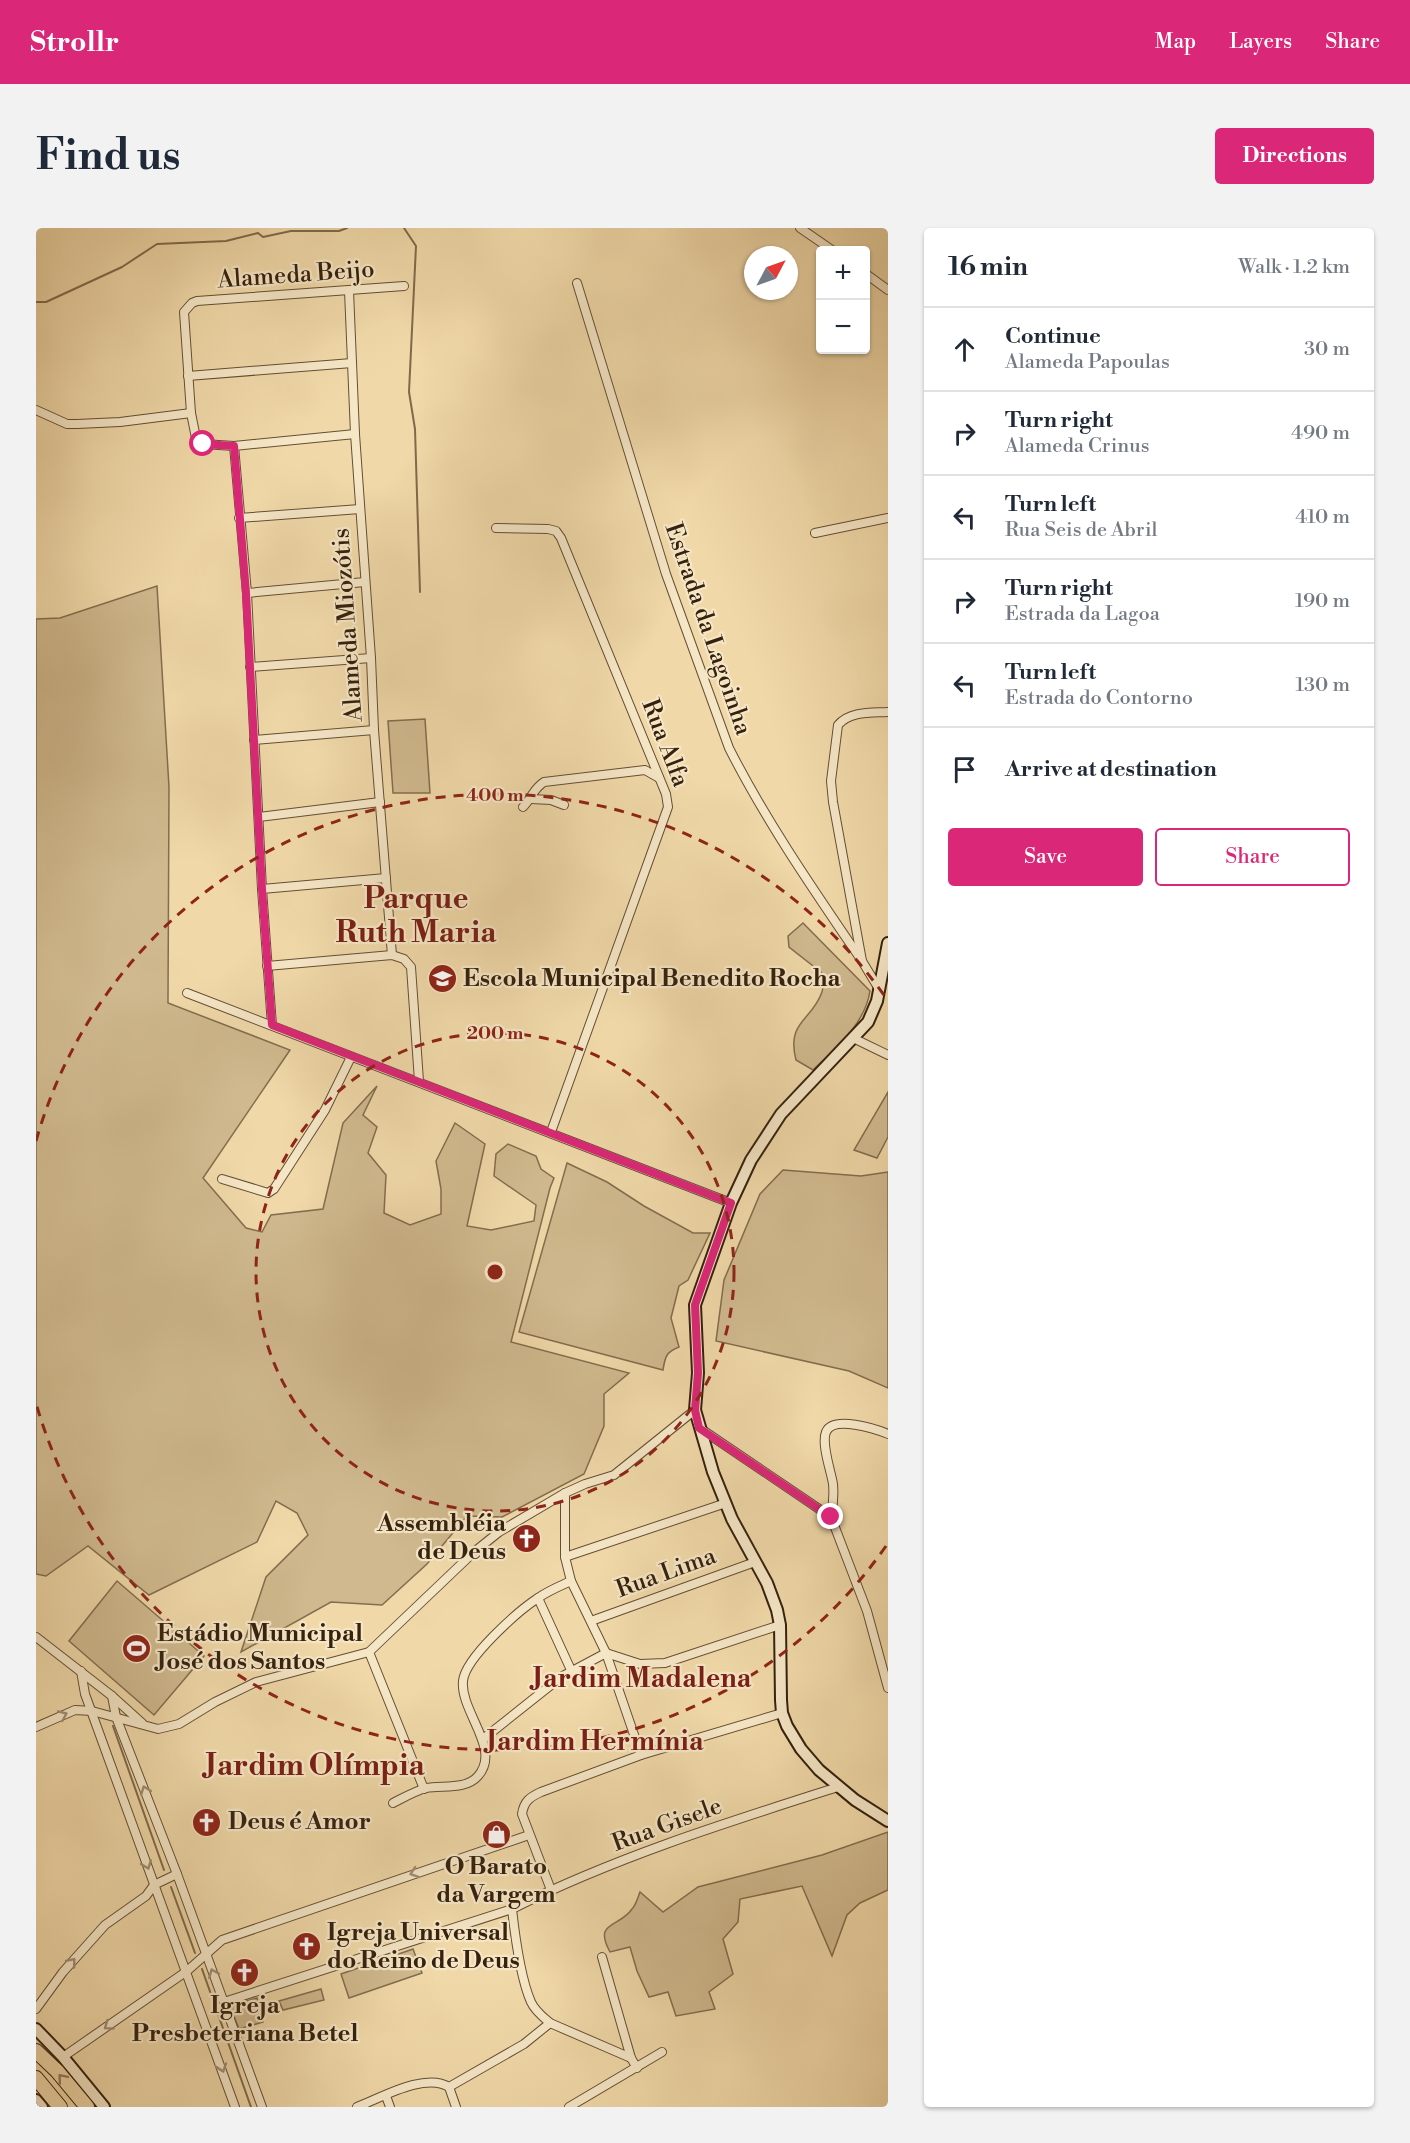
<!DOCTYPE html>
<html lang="en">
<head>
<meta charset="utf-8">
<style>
  :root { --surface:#fff; --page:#f2f2f3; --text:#1f2937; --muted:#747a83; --line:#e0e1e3; --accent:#db2777 }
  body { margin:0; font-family:"Libre Bodoni",serif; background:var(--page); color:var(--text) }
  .controls { position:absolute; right:18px; top:18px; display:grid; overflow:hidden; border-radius:6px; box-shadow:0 2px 4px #0004 }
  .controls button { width:54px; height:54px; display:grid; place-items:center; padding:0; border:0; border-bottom:2px solid var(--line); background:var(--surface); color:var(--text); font:30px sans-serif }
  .compass { position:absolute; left:708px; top:18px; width:54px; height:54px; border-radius:50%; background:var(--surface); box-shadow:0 2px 4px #0004; rotate:49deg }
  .stop { position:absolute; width:18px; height:18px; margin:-14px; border:4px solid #db2777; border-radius:50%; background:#fff }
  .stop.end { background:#db2777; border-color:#fff; box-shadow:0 2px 6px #0008 }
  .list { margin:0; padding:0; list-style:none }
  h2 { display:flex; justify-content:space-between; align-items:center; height:78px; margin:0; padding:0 24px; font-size:26px }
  h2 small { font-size:20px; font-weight:400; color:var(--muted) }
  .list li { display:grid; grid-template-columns:39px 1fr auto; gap:18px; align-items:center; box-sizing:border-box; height:84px; padding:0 24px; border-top:2px solid var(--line) }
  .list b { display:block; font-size:22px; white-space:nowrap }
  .list p { margin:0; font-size:20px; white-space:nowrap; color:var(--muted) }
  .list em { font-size:20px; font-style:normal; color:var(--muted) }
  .actions { display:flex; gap:12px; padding:18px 24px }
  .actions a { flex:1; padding:14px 0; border:2px solid var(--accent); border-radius:6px; text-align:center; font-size:21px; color:var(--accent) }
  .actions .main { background:var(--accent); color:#fff }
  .icon { flex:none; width:33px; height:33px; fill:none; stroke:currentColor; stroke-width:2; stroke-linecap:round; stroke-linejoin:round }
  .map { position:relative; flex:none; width:852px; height:1879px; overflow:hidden; border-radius:6px }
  header { display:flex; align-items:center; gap:36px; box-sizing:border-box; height:84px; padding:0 30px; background:var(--accent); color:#fff }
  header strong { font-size:28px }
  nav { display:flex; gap:33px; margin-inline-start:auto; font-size:21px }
  .intro { display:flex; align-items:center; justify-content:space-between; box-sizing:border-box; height:144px; padding:0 36px }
  h1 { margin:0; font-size:42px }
  .button { padding:15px 27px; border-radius:6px; background:var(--accent); color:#fff; font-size:21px; font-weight:700 }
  main { display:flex; gap:36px; padding:0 36px }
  aside { flex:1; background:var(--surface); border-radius:6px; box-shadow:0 2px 4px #0004 }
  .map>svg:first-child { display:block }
</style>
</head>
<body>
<header>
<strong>Strollr</strong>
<nav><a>Map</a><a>Layers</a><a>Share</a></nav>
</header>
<div class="intro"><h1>Find us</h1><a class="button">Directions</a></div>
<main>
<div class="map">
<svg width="852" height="1879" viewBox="0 0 852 1879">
  <rect width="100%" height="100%" fill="#f0d8a8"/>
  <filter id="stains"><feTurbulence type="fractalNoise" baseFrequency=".00333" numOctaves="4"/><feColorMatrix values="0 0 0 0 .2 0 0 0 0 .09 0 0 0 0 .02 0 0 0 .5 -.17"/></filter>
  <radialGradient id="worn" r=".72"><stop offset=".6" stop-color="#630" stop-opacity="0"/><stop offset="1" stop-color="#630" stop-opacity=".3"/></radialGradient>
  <g fill="#d0b98e" stroke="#826d4e" stroke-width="1.5">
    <polygon points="121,358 133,559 132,775 254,822 167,950 210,1000 226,1004 235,987 287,981 307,895 341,858 327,887 341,899 332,925 350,947 348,985 374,997 405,986 405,961 400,933 419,895 449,916 431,998 455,1002 498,993 500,977 458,948 460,926 472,916 500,928 505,941 518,950 514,960 475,1114 593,1145 568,1166 568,1198 548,1246 466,1289 431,1288 391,1336 346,1377 295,1374 205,1424 230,1349 272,1307 261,1285 240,1273 221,1314 113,1367 52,1318 10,1348 0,1346 0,391 24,390"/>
    <polygon points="389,491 394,565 357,565 352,493"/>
    <path d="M767,695L834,763C829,796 800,820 777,842L760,832C750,793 776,793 786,764C788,759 786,751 786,745L753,719L752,708Z"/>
    <polygon points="852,864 852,909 841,930 818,922"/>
    <path d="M531,935L571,954L608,978L657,1005H674L652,1052L643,1058L635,1090L643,1119C630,1124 629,1129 627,1142L483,1104Z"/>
    <polygon points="747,942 825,948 852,944 852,1160 813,1143 680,1113 688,1052 724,966"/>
    <polygon points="81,1353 168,1428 118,1487 33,1413"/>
    <path d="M852,1604V1662L824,1675L811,1687L796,1728L766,1658L704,1671L702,1694L687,1711L697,1746L673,1764L679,1781L640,1788L632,1764L613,1769L601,1743L594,1719L574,1724C557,1693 583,1700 596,1681C600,1677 602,1669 604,1664L627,1684L662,1659L786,1627Z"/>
    <polygon points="377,1721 386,1745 313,1770 305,1746"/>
    <polygon points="285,1761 288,1772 247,1782 243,1773"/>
    <polygon points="221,1770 227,1794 203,1801 194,1778"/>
  </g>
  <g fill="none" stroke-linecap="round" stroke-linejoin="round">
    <g stroke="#7f6a4b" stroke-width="2">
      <polyline points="368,0 380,18 373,164 379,201 384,364"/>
      <polyline points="0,74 10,74 86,39 121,16 190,13 222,5 227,9 255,3 303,3 311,0"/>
      <polyline points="77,1498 128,1642"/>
      <polyline points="135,1659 159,1725"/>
      <polyline points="166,1741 215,1879"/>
    </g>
    <defs>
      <g id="street">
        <polyline points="764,0 796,22"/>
        <polyline points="830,46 852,62"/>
        <path d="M541,55L630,346L693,520C731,595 779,664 826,733"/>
        <polyline points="313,63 319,206 335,430 338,502 356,727"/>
        <polyline points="152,148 316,135"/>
        <polyline points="0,182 31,196 41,196 84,194 155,185"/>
        <polyline points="319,206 198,218 167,216 160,210 155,185 148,84 156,75 161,73 368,58"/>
        <polyline points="198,218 211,365 226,661 236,797"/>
        <polyline points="203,290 324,281"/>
        <polyline points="460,300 512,301 520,303 525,310 630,566 632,579 515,904"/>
        <polyline points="779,305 852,290"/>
        <polyline points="211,365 329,354"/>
        <polyline points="214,439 335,430"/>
        <polyline points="218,512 338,502"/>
        <polyline points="495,571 515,572 528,577"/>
        <path d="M487,579C496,570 497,561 508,554L609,542L623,550"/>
        <polyline points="223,589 344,574"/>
        <polyline points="226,661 350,650"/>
        <polyline points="231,738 356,727 368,731 375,739 383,853"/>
        <path d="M843,761L826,733L797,574L795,553L802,497C814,483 835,485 852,484"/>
        <polyline points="151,765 695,975"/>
        <polyline points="817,810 852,827"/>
        <polyline points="186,951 232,965 238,961 289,882 315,829"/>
        <polyline points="665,1201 795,1289 831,1383 852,1460"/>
        <polyline points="529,1265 529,1329 535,1353 570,1425 605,1527"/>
        <path d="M795,1289C797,1278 798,1267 797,1256C795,1243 785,1216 790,1204C797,1187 840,1201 852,1206"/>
        <polyline points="529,1329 690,1275"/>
        <polyline points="502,1370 535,1442"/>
        <polyline points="555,1393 719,1334"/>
        <polyline points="0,1409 76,1468 106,1495"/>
        <polyline points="333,1424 388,1561"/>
        <polyline points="570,1425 604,1436 629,1435 744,1397"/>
        <polyline points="45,1443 49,1466 199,1879"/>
        <polyline points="76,1468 80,1489 141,1646 226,1879"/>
        <polyline points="0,1499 39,1482 56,1483 122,1501 143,1496 179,1474 220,1454 333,1424 438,1324 463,1304 529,1265 549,1256 578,1247 659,1182"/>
        <polyline points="447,1511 525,1449 570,1425"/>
        <path d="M357,1575C367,1570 379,1563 390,1560C407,1557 430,1562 442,1548C466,1521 424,1484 427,1453C429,1430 482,1383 502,1370C512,1363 524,1358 535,1353"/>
        <path d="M515,1662L486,1586C488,1573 494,1569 505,1564L605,1527L746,1485"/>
        <path d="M476,1681C479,1708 484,1749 495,1774C499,1783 507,1789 514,1795L595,1830"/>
        <polyline points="566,1729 595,1830 601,1840"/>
        <path d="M188,1774L476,1681C580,1629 692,1594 802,1559"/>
        <polyline points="0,1781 27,1744 69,1697 110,1668 118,1657 141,1646"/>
        <polyline points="27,1829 151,1743 186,1712 493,1607"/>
        <polyline points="413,1859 488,1816 514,1795"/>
        <polyline points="350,1868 354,1879"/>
        <path d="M321,1879C345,1870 389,1844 413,1859L420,1879"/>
        <polyline points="533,1879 626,1824"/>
      </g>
      <g id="secondary">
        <polyline points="852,715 841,773 832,794 745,886 715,932 695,975 659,1077 662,1145 659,1182 677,1244 696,1291 731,1355 741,1382 744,1397 745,1472 746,1485 751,1498 765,1521 783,1542 819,1572 852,1593"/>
        <polyline points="0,1801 27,1829 68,1879"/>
        <polyline points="0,1872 6,1879"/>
      </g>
      <g id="highway">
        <polyline points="0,1823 21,1843 51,1879"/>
        <polyline points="0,1850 24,1879"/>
      </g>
    </defs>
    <use href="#street" stroke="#644f34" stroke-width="10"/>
    <use href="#secondary" stroke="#35210e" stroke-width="14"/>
    <use href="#highway" stroke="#35210e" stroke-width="16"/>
    <use href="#street" stroke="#f5e6c6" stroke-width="8"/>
    <use href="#secondary" stroke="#f5e6c6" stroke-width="10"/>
    <use href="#highway" stroke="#f0d8a8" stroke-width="14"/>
  </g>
  <defs><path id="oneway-chevron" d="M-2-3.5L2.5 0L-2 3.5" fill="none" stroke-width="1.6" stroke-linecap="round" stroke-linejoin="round" transform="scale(1.5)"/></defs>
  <g stroke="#9f8d73">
    <use href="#oneway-chevron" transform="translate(27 1487) rotate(-23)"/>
    <use href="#oneway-chevron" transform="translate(109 1562) rotate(-111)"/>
    <use href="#oneway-chevron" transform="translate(111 1637) rotate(70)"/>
    <use href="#oneway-chevron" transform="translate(378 1645) rotate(161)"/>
    <use href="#oneway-chevron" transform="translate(36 1734) rotate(-50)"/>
    <use href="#oneway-chevron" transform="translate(177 1745) rotate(-112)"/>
    <use href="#oneway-chevron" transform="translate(72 1798) rotate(145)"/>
    <use href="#oneway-chevron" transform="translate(186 1840) rotate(71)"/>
  </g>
  <use stroke="#927c5b" href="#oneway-chevron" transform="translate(26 1850) rotate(-130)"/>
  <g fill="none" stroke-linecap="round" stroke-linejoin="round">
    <polyline stroke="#db2777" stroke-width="8" points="167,216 198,218 210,365 226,661 236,797 695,975 659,1077 662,1145 659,1182 663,1200 795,1289"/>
  </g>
  <g fill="none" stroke="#8f2418" stroke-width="3" stroke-dasharray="10 8">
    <circle cx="459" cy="1044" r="239"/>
    <path d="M850 1318A477 477 0 0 1 0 1175M0 913A477 477 0 0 1 850 770"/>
  </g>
  <defs>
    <symbol id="school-disc" viewBox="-11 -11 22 22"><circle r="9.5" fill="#8f2418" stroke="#f5e6c6"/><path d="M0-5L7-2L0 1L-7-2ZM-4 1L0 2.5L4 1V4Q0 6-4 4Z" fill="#fff"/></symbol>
    <symbol id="church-disc" viewBox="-11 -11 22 22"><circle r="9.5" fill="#8f2418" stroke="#f5e6c6"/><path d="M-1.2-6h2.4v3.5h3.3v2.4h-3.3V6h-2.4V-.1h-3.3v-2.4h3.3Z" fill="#fff"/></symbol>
    <symbol id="stadium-disc" viewBox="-11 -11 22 22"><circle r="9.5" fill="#8f2418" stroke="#f5e6c6"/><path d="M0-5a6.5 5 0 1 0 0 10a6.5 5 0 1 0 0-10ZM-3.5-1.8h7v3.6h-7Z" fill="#fff"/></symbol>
    <symbol id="shop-disc" viewBox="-11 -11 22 22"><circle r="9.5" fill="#8f2418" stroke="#f5e6c6"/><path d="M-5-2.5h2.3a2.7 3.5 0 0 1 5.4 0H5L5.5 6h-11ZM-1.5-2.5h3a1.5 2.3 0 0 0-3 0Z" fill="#fff"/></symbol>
  </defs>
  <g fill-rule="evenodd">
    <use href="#school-disc" x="390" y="734" width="33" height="33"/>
    <use href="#church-disc" x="474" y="1294" width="33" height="33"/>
    <use href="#stadium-disc" x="84" y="1404" width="33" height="33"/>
    <use href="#church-disc" x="154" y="1578" width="33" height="33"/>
    <use href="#shop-disc" x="444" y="1590" width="33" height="33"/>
    <use href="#church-disc" x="254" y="1702" width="33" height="33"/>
    <use href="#church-disc" x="192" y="1728" width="33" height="33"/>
  </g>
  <g text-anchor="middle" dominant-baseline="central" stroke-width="4.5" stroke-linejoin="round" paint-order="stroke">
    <g font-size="24" fill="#35210e" stroke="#f5e6c6">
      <text transform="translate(260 47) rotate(-4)">Alameda Beijo</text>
      <text transform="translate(312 397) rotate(-94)">Alameda Miozótis</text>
      <text transform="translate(672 401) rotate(71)">Estrada da Lagoinha</text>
      <text transform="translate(629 515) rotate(69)">Rua Alfa</text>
      <text transform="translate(630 1345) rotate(-20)">Rua Lima</text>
      <text transform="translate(631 1597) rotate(-20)">Rua Gisele</text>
    </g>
    <g font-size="24" font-weight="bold" fill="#35210e" stroke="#f5e6c6" text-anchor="start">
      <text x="427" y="751">Escola Municipal Benedito Rocha</text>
      <text x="470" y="1296" text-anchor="end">Assembléia<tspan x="470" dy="28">de Deus</tspan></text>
      <text x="121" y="1406">Estádio Municipal<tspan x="121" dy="28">José dos Santos</tspan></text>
      <text x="192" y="1594">Deus é Amor</text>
      <text x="460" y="1639" text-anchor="middle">O Barato<tspan x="460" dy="28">da Vargem</tspan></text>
      <text x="291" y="1705">Igreja Universal<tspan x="291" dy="28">do Reino de Deus</tspan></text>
      <text x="209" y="1778" text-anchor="middle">Igreja<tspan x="209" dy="28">Presbeteriana Betel</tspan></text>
    </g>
    <g font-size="27" font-weight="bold" fill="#7a1f14" stroke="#f5e6c6">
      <text x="606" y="1451">Jardim Madalena</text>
      <text x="559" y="1514">Jardim Hermínia</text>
    </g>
    <g font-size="30" font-weight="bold" fill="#7a1f14" stroke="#f5e6c6">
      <text x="380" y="671">Parque<tspan x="380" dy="34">Ruth Maria</tspan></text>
      <text x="279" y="1538">Jardim Olímpia</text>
    </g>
  </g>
  <circle cx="459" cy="1044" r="9" fill="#8f2418" stroke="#f5e6c6" stroke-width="3"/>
  <g font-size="18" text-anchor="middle" font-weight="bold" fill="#8f2418" stroke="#f5e6c6" stroke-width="4.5" stroke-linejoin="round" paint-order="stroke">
    <text x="459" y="573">400 m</text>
    <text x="459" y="811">200 m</text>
  </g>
  <rect width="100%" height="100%" filter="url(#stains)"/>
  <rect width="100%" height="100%" fill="url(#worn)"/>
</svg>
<div class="controls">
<button>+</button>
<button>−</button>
</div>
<svg class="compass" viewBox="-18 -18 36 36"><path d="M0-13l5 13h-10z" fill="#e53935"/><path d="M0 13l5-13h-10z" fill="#747a83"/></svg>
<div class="stop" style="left:167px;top:216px"></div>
<div class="stop end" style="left:795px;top:1289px"></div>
</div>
<aside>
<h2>16 min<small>Walk · 1.2 km</small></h2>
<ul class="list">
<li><svg class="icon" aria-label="ahead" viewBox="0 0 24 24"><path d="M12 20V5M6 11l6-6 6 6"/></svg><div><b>Continue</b><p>Alameda Papoulas</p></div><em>30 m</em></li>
<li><svg class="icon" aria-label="right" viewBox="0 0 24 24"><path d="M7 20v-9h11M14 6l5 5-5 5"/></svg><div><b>Turn right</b><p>Alameda Crinus</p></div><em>490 m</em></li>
<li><svg class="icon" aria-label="left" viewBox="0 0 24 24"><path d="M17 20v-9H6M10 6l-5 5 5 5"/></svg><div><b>Turn left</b><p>Rua Seis de Abril</p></div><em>410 m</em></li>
<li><svg class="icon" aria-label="right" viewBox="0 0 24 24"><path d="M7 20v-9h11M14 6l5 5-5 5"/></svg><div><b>Turn right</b><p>Estrada da Lagoa</p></div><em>190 m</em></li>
<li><svg class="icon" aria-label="left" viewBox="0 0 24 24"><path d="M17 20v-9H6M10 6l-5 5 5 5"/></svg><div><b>Turn left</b><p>Estrada do Contorno</p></div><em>130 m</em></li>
<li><svg class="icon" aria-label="arrive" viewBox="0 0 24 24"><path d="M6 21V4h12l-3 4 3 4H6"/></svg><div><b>Arrive at destination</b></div></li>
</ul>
<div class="actions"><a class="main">Save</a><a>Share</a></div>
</aside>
</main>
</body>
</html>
